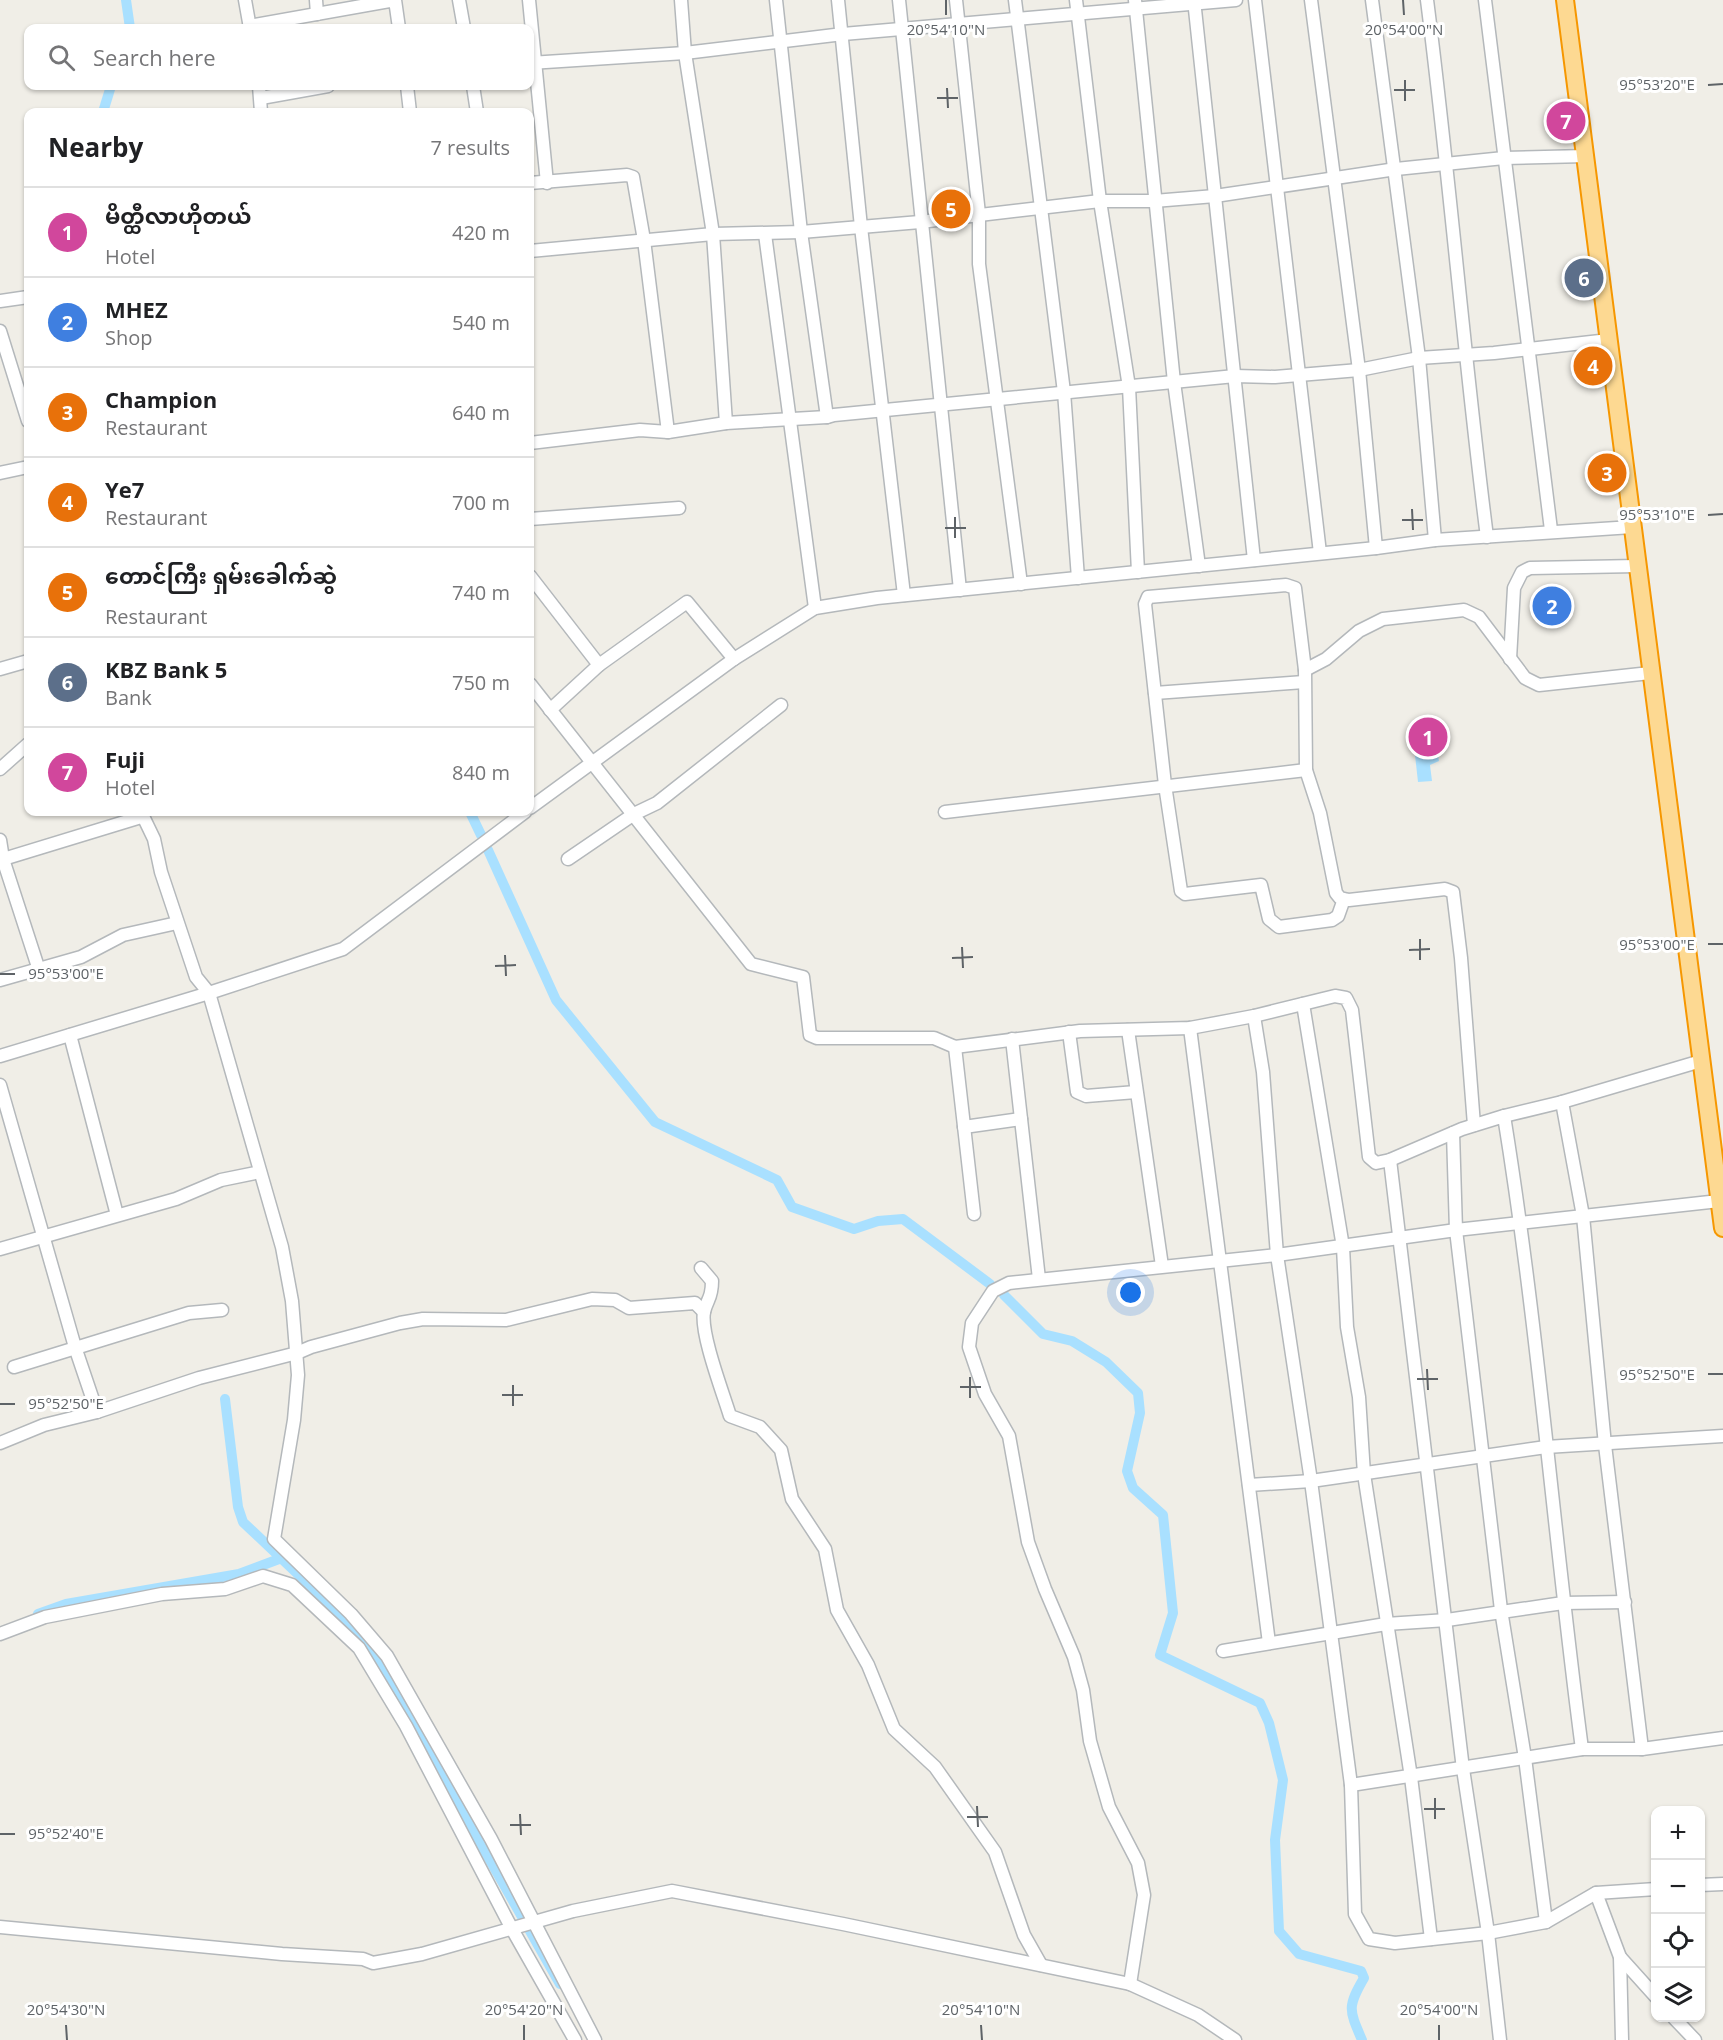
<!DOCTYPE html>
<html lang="en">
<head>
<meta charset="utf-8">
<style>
  :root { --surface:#fff; --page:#f2f2f2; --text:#202124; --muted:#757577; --line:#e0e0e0; --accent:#ea580c }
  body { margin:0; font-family:"Open Sans","Noto Sans Myanmar",sans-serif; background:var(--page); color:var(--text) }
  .controls { position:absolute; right:18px; bottom:18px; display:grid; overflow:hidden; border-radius:12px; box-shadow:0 2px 4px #0004 }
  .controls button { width:54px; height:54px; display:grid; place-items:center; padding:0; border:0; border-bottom:2px solid var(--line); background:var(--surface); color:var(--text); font:30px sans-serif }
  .you { position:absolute; left:1131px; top:1293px; width:21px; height:21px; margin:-15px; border:4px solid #fff; border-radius:50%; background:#1a73e8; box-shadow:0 0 0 9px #1a73e833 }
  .badge { display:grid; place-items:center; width:39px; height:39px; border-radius:50%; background:var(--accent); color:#fff; font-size:20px; font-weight:700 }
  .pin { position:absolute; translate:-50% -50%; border:3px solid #fff; box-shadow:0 2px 6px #0006 }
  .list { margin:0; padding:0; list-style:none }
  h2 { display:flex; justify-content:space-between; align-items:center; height:78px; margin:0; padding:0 24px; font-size:26px }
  h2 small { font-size:20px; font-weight:400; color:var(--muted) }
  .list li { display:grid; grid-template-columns:39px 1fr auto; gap:18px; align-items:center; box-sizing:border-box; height:90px; padding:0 24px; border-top:2px solid var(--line) }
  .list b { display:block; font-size:22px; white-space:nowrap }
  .list p { margin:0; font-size:20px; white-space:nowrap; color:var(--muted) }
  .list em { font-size:20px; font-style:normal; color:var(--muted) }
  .icon { flex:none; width:33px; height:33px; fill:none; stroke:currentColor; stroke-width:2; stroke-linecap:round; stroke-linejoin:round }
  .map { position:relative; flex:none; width:1723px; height:2040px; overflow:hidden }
  .search { position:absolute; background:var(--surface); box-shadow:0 2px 4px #0004; left:24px; top:24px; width:510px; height:66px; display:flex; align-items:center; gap:15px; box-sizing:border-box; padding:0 21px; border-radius:12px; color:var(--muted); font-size:22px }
  .panel { position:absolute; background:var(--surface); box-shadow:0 2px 4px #0004; left:24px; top:108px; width:510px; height:708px; border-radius:12px }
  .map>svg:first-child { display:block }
</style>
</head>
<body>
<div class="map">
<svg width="1723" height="2040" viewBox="0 0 1723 2040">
  <rect width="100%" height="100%" fill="#f0eee7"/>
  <polygon fill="#a9e0ff" points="1427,736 1429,751 1437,751 1439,761 1430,765 1432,781 1418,782 1413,737"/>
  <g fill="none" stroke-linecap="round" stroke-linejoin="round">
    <g stroke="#a9e0ff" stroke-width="10">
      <polyline points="126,0 130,28"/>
      <polyline points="103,112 111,86"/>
      <polyline points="470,812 481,835"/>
      <polyline points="488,850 556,1000 655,1122 777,1180 792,1207 854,1229 878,1221 903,1219 990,1284"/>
      <path d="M1004,1295L1043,1334L1072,1341L1106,1362L1138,1393L1140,1413L1127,1471L1133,1488L1163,1515L1173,1613L1160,1655L1260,1703L1269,1723L1283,1780L1275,1840L1279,1931L1299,1954L1361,1971L1364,1978C1347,2007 1349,2010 1362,2040"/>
      <polyline points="225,1399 238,1507 243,1522 363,1636 560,1984"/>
      <polyline points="38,1614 66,1604 239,1574 279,1559"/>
    </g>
    <defs>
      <g id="minor">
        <polyline points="245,0 250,28"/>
        <polyline points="316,0 317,14"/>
        <polyline points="459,0 464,28"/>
        <polyline points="529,0 547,183"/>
        <polyline points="681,0 685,53 713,234 726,423"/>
        <polyline points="776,0 801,232 827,417"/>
        <polyline points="838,0 861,227 904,595"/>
        <polyline points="899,0 960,590"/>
        <polyline points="956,0 979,214 979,264 1021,584"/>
        <polyline points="1015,0 1064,392 1078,578"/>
        <polyline points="1076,0 1100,201 1129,387 1138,572"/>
        <polyline points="1135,0 1174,382 1199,566"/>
        <polyline points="1194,0 1254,560"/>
        <polyline points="1255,0 1320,553"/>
        <polyline points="1311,0 1359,370 1376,548"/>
        <polyline points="1372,0 1419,358 1435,540"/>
        <path d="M1427,0C1450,179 1464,358 1487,537"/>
        <polyline points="1485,0 1551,530"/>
        <polyline points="249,26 395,0 399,28"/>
        <polyline points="530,63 685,53 843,34 1236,0"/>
        <polyline points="259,86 261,112"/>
        <polyline points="407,86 410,112"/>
        <polyline points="473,86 477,112"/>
        <polyline points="261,98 328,86"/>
        <polyline points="530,183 627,175 633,177 644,240 668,432"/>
        <polyline points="765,234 815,608"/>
        <polyline points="530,251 713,234 801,232 920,222 1100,201 1154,201 1215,196 1396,169 1504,158 1586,156"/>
        <polyline points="0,301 28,297"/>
        <polyline points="0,331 28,421"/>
        <polyline points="530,443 640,430 668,432 726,423 827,417 834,415 1235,376 1275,377 1359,370 1419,358 1494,353 1609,340"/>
        <polyline points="0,473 28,467"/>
        <polyline points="530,519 679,508"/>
        <polyline points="530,576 599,665"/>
        <polyline points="1510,659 1514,588 1522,572 1530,568 1637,566"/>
        <polyline points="0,669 28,661"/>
        <polyline points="1305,670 1326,659 1359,631 1383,619 1464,610 1479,617 1525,678 1539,685 1650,673"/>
        <polyline points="530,684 751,964 803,977 810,1035 817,1038 934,1038 955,1047 1080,1031 1190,1028 1254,1016"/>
        <polyline points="1155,693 1304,682"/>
        <polyline points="550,710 599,665 687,602 734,659"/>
        <polyline points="0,769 28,744"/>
        <polyline points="530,808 734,659 815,608 877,598 1376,548 1435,540 1632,527"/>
        <polyline points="141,812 154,839 161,872 196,977 209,993 282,1247 292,1301 298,1375 294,1420 274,1539 351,1614 387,1656 491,1839 595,2040"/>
        <polyline points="945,812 1306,770"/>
        <polyline points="0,840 3,859 38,967"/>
        <polyline points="568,859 634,814 657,803 781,705"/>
        <polyline points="0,860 141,817"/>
        <polyline points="1344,899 1338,916 1332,920 1279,927 1269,919 1261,885 1185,894 1181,891 1165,785 1145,604 1148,597 1286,585 1295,588 1305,670 1306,770 1320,813 1336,893 1340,898 1349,900 1445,889 1453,892 1461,958 1474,1125"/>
        <polyline points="0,980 81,957 123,935 177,923"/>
        <polyline points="1303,1004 1343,1247 1347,1327 1359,1397 1364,1474 1411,1777 1431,1939"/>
        <polyline points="1190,1028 1269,1643"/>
        <polyline points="1128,1030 1162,1266"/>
        <polyline points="1069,1032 1077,1092 1086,1096 1136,1092"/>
        <polyline points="70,1035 117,1215"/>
        <polyline points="1012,1039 1039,1279"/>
        <polyline points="955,1047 974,1214"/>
        <polyline points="0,1056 209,993 343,949 525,812"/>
        <polyline points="0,1085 75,1347 97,1412"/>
        <polyline points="1562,1102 1701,1061"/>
        <polyline points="1504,1116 1562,1102 1583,1216 1605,1445 1642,1749"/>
        <polyline points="964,1127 1021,1119"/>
        <polyline points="1453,1133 1456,1230 1501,1610 1525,1758 1546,1922"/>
        <polyline points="1390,1160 1463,1769 1488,1933 1500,2040"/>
        <polyline points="0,1249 176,1199 221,1180 260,1172"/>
        <path d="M701,1268L712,1281C712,1299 707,1299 704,1312C700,1333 723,1393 730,1416L760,1427L781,1450L792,1499L825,1549L837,1610L868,1665L894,1729L935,1767L995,1852L1024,1935L1041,1965"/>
        <polyline points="14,1367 189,1313 222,1310"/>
        <polyline points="0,1443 44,1425 97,1412 199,1378 297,1353 311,1347 400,1323 423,1319 506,1320 592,1299 615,1300 629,1308 695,1303 704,1312"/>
        <polyline points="1249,1485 1311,1481 1546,1447 1723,1436"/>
        <polyline points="0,1634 45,1617 162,1594 225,1589 263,1576 292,1585 359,1648 406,1726 512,1929 575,2040"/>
        <polyline points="1223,1651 1386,1624 1447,1620 1563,1603 1625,1602"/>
        <path d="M1582,1749C1554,1538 1538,1325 1504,1116L1462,1129L1390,1160L1376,1163L1369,1157L1352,1010L1346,998L1335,996L1254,1016L1263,1072L1277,1255L1311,1481L1351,1785L1355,1914L1369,1939L1395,1943L1488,1933L1546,1922L1596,1893L1656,1889"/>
        <polyline points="1351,1785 1582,1749 1642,1749 1723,1738"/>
        <polyline points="1700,1885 1723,1884"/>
        <polyline points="1596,1893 1620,1957 1622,2040"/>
        <polyline points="0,1927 282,1954 363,1959 373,1963 422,1954 573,1911 672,1891 843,1924 1130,1984 1198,2015 1235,2040"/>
        <polyline points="1620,1957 1656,1997"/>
        <polyline points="1130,1984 1144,1895 1138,1863 1109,1807 1090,1741 1083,1690 1074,1657 1045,1589 1028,1542 1009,1436 985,1394 969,1347 972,1323 993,1291 1009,1283 1277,1255 1456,1230 1719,1201"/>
        <polyline points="1674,2018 1695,2040"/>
      </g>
      <polyline id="highway" points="1565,0 1723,1228"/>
    </defs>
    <use href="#minor" stroke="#b4b8bb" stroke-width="15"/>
    <use href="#highway" stroke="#f69701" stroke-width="20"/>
    <use href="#minor" stroke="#fff" stroke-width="12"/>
    <use href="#highway" stroke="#fdd992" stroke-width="16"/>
  </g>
  <path fill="none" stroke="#5e6367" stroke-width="2" d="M946,0V15M1403,0L1404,15M1405,80V101M1708,85L1723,84M947,88L948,108M1394,90H1415M937,98H958M1412,509L1413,530M1708,515L1723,514M955,517V538M1402,520H1423M945,528H966M1420,939V960M1708,944H1723M962,947L963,968M1409,950L1430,949M505,955L506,976M952,958L973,957M495,966L516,965M0,974H15M1427,1369L1428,1390M1708,1374H1723M970,1377V1398M1417,1379H1438M513,1385V1406M960,1387H981M502,1395H523M0,1404H15M1435,1798V1819M977,1806L978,1827M1424,1809H1445M520,1814L521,1835M967,1817H988M510,1825H531M0,1834H15M66,2025L67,2040M524,2025V2040M981,2025L982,2040M1439,2025V2040"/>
  <g font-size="15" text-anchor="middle" fill="#5e6367" stroke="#fff" stroke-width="6" stroke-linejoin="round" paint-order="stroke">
    <text x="946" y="35">20°54'10"N</text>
    <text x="1404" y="35">20°54'00"N</text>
    <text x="1657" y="90">95°53'20"E</text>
    <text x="1657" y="520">95°53'10"E</text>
    <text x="1657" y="950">95°53'00"E</text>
    <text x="66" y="979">95°53'00"E</text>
    <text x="1657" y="1380">95°52'50"E</text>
    <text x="66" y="1409">95°52'50"E</text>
    <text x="66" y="1839">95°52'40"E</text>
    <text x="66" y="2015">20°54'30"N</text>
    <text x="524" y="2015">20°54'20"N</text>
    <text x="981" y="2015">20°54'10"N</text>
    <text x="1439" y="2015">20°54'00"N</text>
  </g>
</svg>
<div class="controls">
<button>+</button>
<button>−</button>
<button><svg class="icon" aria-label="locate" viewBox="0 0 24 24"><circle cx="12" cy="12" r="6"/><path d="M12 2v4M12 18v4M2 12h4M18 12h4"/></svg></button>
<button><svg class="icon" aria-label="layers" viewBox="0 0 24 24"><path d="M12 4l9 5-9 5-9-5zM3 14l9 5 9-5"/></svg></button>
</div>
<div class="you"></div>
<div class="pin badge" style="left:1428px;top:737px;background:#d1479c">1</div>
<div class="pin badge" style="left:1552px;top:606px;background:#3f7fe0">2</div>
<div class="pin badge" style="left:1607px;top:473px;background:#e8710a">3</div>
<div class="pin badge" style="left:1593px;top:366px;background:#e8710a">4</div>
<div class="pin badge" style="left:951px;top:209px;background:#e8710a">5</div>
<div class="pin badge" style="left:1584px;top:278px;background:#5c6f8a">6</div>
<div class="pin badge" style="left:1566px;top:121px;background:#d1479c">7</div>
<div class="search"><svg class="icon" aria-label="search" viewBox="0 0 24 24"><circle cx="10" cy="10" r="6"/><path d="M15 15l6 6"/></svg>Search here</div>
<section class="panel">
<h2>Nearby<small>7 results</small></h2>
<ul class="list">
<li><span class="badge" style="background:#d1479c">1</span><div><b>မိတ္ထီလာဟိုတယ်</b><p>Hotel</p></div><em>420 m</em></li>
<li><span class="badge" style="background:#3f7fe0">2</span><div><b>MHEZ</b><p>Shop</p></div><em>540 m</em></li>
<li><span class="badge" style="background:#e8710a">3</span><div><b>Champion</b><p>Restaurant</p></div><em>640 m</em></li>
<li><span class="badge" style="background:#e8710a">4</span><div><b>Ye7</b><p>Restaurant</p></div><em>700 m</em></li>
<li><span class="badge" style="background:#e8710a">5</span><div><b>တောင်ကြီး ရှမ်းခေါက်ဆွဲ</b><p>Restaurant</p></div><em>740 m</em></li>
<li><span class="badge" style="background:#5c6f8a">6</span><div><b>KBZ Bank 5</b><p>Bank</p></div><em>750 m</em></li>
<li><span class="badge" style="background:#d1479c">7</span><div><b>Fuji</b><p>Hotel</p></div><em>840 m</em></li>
</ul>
</section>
</div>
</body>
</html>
